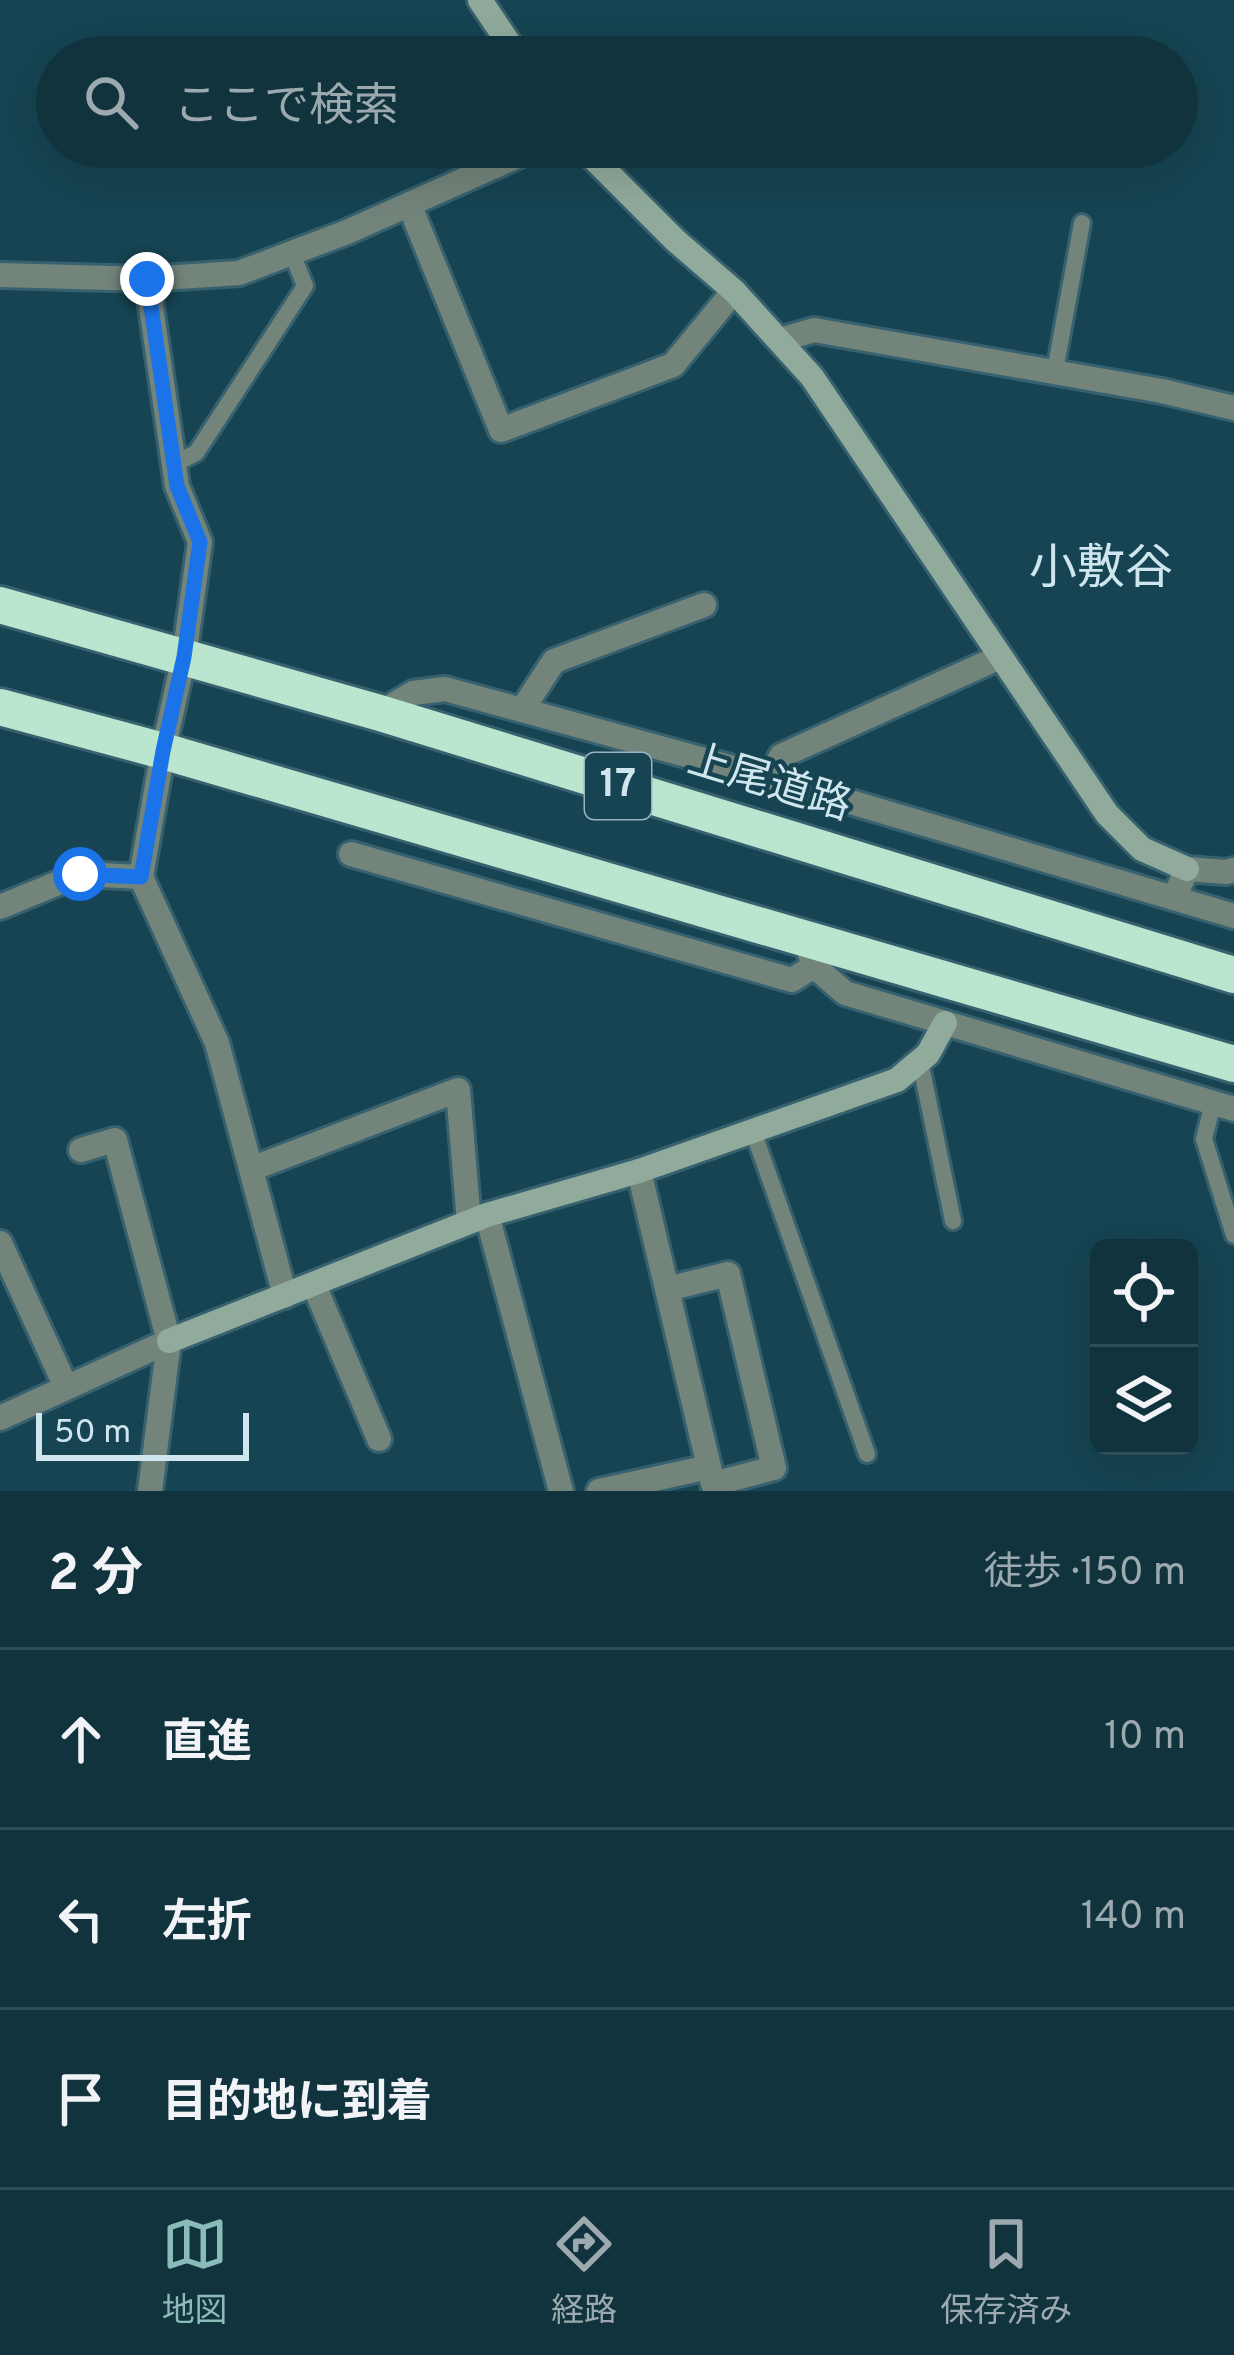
<!DOCTYPE html>
<html lang="ja">
<head>
<meta charset="utf-8">
<style>
  :root { --surface:#10333e; --page:#1e3f49; --text:#f1f3f6; --muted:#9caab0; --line:#304e58; --accent:#8bbbb9 }
  body { margin:0; font-family:Overpass,"Noto Sans JP",sans-serif; background:var(--page); color:var(--text) }
  .controls { position:absolute; right:36px; bottom:36px; display:grid; overflow:hidden; border-radius:18px; box-shadow:0 12px 48px #0002 }
  .controls button { width:108px; height:108px; display:grid; place-items:center; padding:0; border:0; border-bottom:3px solid var(--line); background:var(--surface); color:var(--text); font:60px sans-serif }
  .scale { position:absolute; left:36px; bottom:30px; width:213px; box-sizing:border-box; padding-left:12px; border:6px solid #cfe6ee; border-top:0; font-size:33px; line-height:42px; white-space:nowrap; color:#cfe6ee; -webkit-text-stroke:9px #164452; paint-order:stroke }
  .stop { position:absolute; width:36px; height:36px; margin:-27px; border:9px solid #1a73e8; border-radius:50%; background:#fff }
  .stop.end { background:#1a73e8; border-color:#fff; box-shadow:0 3px 12px #0008 }
  .list { margin:0; padding:0; list-style:none }
  h2 { display:flex; justify-content:space-between; align-items:center; height:156px; margin:0; padding:0 48px; font-size:51px }
  h2 small { font-size:39px; font-weight:400; color:var(--muted) }
  .list li { display:grid; grid-template-columns:78px 1fr auto; gap:36px; align-items:center; box-sizing:border-box; height:180px; padding:0 48px; border-top:3px solid var(--line) }
  .list b { display:block; font-size:45px; white-space:nowrap }
  .list em { font-size:39px; font-style:normal; color:var(--muted) }
  .icon { flex:none; width:66px; height:66px; fill:none; stroke:currentColor; stroke-width:2; stroke-linecap:round; stroke-linejoin:round }
  .map { position:relative; flex:none; width:1234px; height:1491px; overflow:hidden }
  .search { position:absolute; background:var(--surface); box-shadow:0 12px 48px #0002; left:36px; right:36px; top:36px; height:132px; display:flex; align-items:center; gap:30px; box-sizing:border-box; padding:0 42px; border-radius:66px; color:var(--muted); font-size:45px }
  .sheet { height:696px; background:var(--surface) }
  nav { display:flex; justify-content:space-around; align-items:center; box-sizing:border-box; height:168px; border-top:3px solid var(--line); background:var(--surface); font-size:33px; color:var(--muted) }
  nav a { display:grid; justify-items:center; gap:6px }
  nav .on { color:var(--accent) }
  .map>svg:first-child { display:block }
</style>
</head>
<body>
<div class="map">
<svg width="1234" height="1491" viewBox="0 0 1234 1491">
  <rect width="100%" height="100%" fill="#164452"/>
  <g fill="none" stroke-linecap="round" stroke-linejoin="round">
    <defs>
      <g id="lane">
        <polyline points="1055,371 1082,223"/>
        <polyline points="174,464 196,453 305,286 292,253"/>
        <polyline points="920,1061 953,1221"/>
        <polyline points="1213,1103 1204,1139 1234,1235"/>
        <polyline points="753,1131 867,1454"/>
      </g>
      <g id="street">
        <polyline points="409,204 501,430 673,365 734,291"/>
        <polyline points="0,275 147,279 239,273 347,232 538,147"/>
        <polyline points="147,279 177,486 200,542 184,657 163,751 141,877 217,1043 285,1296"/>
        <polyline points="780,340 814,330 1162,391 1234,408"/>
        <polyline points="522,710 554,661 704,605"/>
        <polyline points="380,713 413,693 445,689 770,778 1234,916"/>
        <polyline points="770,778 781,756 1000,657"/>
        <polyline points="351,854 792,980 814,966"/>
        <polyline points="1174,898 1187,869 1226,872 1234,870"/>
        <polyline points="0,907 80,874 141,877"/>
        <polyline points="810,954 814,966 845,993 1234,1109"/>
        <polyline points="81,1150 115,1140 169,1341 150,1491"/>
        <polyline points="251,1169 458,1090 469,1222"/>
        <polyline points="639,1171 713,1484 774,1468 728,1274 667,1289"/>
        <polyline points="487,1215 561,1491"/>
        <polyline points="0,1243 66,1387"/>
        <polyline points="314,1285 379,1439"/>
        <polyline points="0,1418 169,1341"/>
        <polyline points="599,1491 709,1467"/>
      </g>
      <g id="secondary">
        <polyline points="480,0 518,57"/>
        <polyline points="582,147 675,240 734,291 812,377 1107,814 1142,849 1187,869"/>
        <polyline points="169,1341 487,1215 639,1171 897,1080 928,1054 945,1023"/>
      </g>
      <g id="highway">
        <polyline points="0,605 380,713 1234,975"/>
        <polyline points="0,707 163,751 1234,1064"/>
      </g>
    </defs>
    <use href="#lane" stroke="#37616e" stroke-width="22"/>
    <use href="#street" stroke="#37616e" stroke-width="30"/>
    <use href="#secondary" stroke="#37616e" stroke-width="30"/>
    <use href="#highway" stroke="#37616e" stroke-width="42"/>
    <use href="#lane" stroke="#73847b" stroke-width="16"/>
    <use href="#street" stroke="#73847b" stroke-width="24"/>
    <use href="#secondary" stroke="#90ab9c" stroke-width="24"/>
    <use href="#highway" stroke="#bae5ce" stroke-width="36"/>
  </g>
  <g fill="none" stroke-linecap="round" stroke-linejoin="round">
    <polyline stroke="#1a73e8" stroke-width="15" points="80,874 141,877 163,751 184,657 200,542 177,486 147,279"/>
  </g>
  <g text-anchor="middle" dominant-baseline="central" stroke-width="9" stroke-linejoin="round" paint-order="stroke">
    <rect fill="#164452" stroke="#98b5bf" stroke-width="3" x="585" y="753" width="66" height="66" rx="9"/>
    <g font-size="39" font-weight="bold" fill="#cfe6ee">
      <text x="618" y="786">17</text>
    </g>
    <g font-size="42" fill="#cfe6ee" stroke="#164452">
      <text transform="translate(769 785) rotate(17)">上尾道路</text>
    </g>
    <g font-size="48" fill="#cfe6ee" stroke="#164452">
      <text x="1101" y="571">小敷谷</text>
    </g>
  </g>
</svg>
<div class="controls">
<button><svg class="icon" aria-label="locate" viewBox="0 0 24 24"><circle cx="12" cy="12" r="6"/><path d="M12 2v4M12 18v4M2 12h4M18 12h4"/></svg></button>
<button><svg class="icon" aria-label="layers" viewBox="0 0 24 24"><path d="M12 4l9 5-9 5-9-5zM3 14l9 5 9-5"/></svg></button>
</div>
<div class="scale">50 m</div>
<div class="stop" style="left:80px;top:874px"></div>
<div class="stop end" style="left:147px;top:279px"></div>
<div class="search"><svg class="icon" aria-label="search" viewBox="0 0 24 24"><circle cx="10" cy="10" r="6"/><path d="M15 15l6 6"/></svg>ここで検索</div>
</div>
<section class="sheet">
<h2>2 分<small>徒歩 · 150 m</small></h2>
<ul class="list">
<li><svg class="icon" aria-label="ahead" viewBox="0 0 24 24"><path d="M12 20V5M6 11l6-6 6 6"/></svg><div><b>直進</b></div><em>10 m</em></li>
<li><svg class="icon" aria-label="left" viewBox="0 0 24 24"><path d="M17 20v-9H6M10 6l-5 5 5 5"/></svg><div><b>左折</b></div><em>140 m</em></li>
<li><svg class="icon" aria-label="arrive" viewBox="0 0 24 24"><path d="M6 21V4h12l-3 4 3 4H6"/></svg><div><b>目的地に到着</b></div></li>
</ul>
</section>
<nav>
<a class="on"><svg class="icon" aria-label="map" viewBox="0 0 24 24"><path d="M3 6l6-2 6 2 6-2v14l-6 2-6-2-6 2zM9 4v14M15 6v14"/></svg>地図</a>
<a><svg class="icon" aria-label="directions" viewBox="0 0 24 24"><path d="M12 3l9 9-9 9-9-9zM9 14v-3h6M13 9l2 2-2 2"/></svg>経路</a>
<a><svg class="icon" aria-label="saved" viewBox="0 0 24 24"><path d="M7 4h10v16l-5-4-5 4z"/></svg>保存済み</a>
</nav>
</body>
</html>
